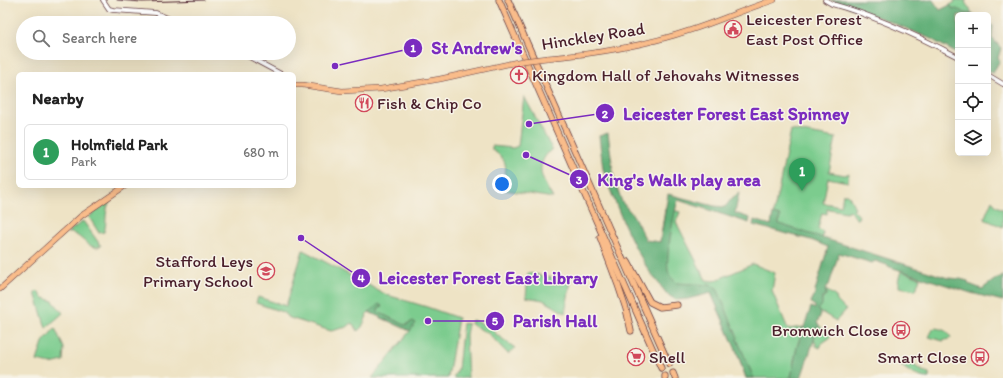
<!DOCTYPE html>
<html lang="en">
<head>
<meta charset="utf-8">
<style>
  :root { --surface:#fff; --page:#f2f2f2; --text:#222; --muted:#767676; --line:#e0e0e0; --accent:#1a73e8 }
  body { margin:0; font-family:Itim,sans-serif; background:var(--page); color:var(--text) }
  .controls { position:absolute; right:12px; top:12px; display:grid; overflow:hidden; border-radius:6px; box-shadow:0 4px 16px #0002 }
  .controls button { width:36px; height:36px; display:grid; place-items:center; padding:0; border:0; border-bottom:1px solid var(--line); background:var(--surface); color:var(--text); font:20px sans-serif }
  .you { position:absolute; left:502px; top:184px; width:14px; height:14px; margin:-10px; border:3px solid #fff; border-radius:50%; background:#1a73e8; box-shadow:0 0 0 6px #1a73e833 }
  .badge { display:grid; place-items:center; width:26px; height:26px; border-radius:50%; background:var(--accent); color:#fff; font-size:13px; font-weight:700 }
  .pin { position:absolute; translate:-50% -33px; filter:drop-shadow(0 1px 2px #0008) }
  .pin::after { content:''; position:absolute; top:21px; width:14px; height:12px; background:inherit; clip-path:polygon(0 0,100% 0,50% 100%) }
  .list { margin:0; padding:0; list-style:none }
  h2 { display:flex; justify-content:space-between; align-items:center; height:52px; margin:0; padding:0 16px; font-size:17px }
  h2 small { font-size:13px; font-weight:400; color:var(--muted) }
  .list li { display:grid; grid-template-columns:26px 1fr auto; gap:12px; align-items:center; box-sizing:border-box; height:56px; margin:0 8px 8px; padding:0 8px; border:1px solid var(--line); border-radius:6px }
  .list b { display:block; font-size:15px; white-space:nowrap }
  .list p { margin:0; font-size:13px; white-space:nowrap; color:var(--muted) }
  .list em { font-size:13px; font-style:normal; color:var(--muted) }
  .icon { flex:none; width:22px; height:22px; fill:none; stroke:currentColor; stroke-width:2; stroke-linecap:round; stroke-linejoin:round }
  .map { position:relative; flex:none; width:1003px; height:378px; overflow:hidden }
  .search { position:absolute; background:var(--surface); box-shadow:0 4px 16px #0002; left:16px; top:16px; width:280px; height:44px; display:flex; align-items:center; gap:10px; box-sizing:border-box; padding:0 14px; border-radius:22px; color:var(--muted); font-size:15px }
  .panel { position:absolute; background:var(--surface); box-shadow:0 4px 16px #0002; left:16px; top:72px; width:280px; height:116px; border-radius:6px }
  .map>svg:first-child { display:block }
</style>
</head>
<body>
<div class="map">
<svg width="1003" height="378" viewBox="0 0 1003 378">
  <rect width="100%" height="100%" fill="#f7f3e8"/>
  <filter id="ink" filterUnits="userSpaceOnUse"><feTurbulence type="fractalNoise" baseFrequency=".025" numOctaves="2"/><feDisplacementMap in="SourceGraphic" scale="8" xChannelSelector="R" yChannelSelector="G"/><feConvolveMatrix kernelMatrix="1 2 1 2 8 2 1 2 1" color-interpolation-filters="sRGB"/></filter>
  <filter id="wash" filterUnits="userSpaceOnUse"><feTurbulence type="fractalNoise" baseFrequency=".012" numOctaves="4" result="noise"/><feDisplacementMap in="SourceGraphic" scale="16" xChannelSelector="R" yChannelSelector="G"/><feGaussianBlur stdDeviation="0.9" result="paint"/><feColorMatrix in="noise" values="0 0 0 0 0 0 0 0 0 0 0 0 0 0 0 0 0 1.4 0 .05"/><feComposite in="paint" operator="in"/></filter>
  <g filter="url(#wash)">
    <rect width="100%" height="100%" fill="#eee3c5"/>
    <g fill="#7bcc8e" stroke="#62765c">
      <path d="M954,0H967L965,2L972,13C966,15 953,10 950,5L955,2Z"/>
      <path d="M524,96L552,149C533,166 542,179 553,198L499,189C507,172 511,161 492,150V146L513,148L518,146Z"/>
      <polygon points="791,130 836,138 829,172 845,175 849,173 848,182 828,178 823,203 841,206 843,194 848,194 855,208 853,209 859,216 857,220 850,210 846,212 829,209 827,209 827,214 822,213 818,229 823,232 822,242 771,225"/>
      <path d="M112,199C103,209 108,221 104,232L99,233L89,217Z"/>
      <polygon points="992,200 996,206 1003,209 1003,227 984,219"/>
      <polygon points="665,208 680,212 676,222 706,280 714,281 753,264 775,273 772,291 788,329 803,327 797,347 791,377 792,378 746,378 737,352 711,293 693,291 673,291 660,242"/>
      <path d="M83,221L101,246C87,252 81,231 67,233Z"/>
      <polygon points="303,250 387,295 427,307 458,318 448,378 372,378 410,331 369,312 366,315 367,316 362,327 358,331 352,323 347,327 331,331 287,317 285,313 256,303 258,297 286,306"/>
      <polygon points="901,271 920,278 916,290 899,287 899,282 898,281"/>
      <polygon points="528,273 571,281 565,313 543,300 526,297"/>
      <polygon points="826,290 836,297 837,301 846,310 836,321 818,310 822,301 822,299 826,296"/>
      <polygon points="37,291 44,298 53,301 63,313 46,328 35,293"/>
      <path d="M472,320C480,322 484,326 492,327L496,334L515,348L508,354L489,334L471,324Z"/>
      <polygon points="463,323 468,324 466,335 468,378 453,378 458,369"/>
      <polygon points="820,326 831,337 821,344 820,348 816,346 816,343 814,342 816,328"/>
      <polygon points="55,328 64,348 63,361 51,364 37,361 43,342"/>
      <path d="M937,328C944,330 948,331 951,338L943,341L929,337L933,329Z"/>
      <path d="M895,361L911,363L922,371L929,373V378C915,378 906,369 895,361Z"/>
    </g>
    <g fill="#64b079" stroke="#576852">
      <path d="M830,0H933L940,10L950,5L953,9C959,8 964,14 970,14L972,13L975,15H958V54L929,38L886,20Z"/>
      <polygon points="988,23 993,26 992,38 1001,48 998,58 1000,60 993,73 988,71"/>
      <path d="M608,133L614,178L622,202L633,215L646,240L660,242L668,194L714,206L725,207L732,198L739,193L735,213L750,218L749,223L678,200C674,214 664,262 669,274C670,277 675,281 677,283L711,285L717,288L738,338L736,340L737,339L754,378H746L737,352L711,293L688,299L676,300L667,294L649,271L635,247L624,224L609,187L603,169L599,136Z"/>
      <polygon points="773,214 780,216 779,224 948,278 960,279 968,281 969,284 982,289 997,278 1003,276 1003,301 971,293 890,267 887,265 875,261 872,263 839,253 829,285 825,288 826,296 822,298 822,305 818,310 820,311 821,314 817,323 820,326 816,328 815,333 814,340 801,378 792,378 791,377 797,347 811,307 815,309 815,306 812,304 811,302 815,294 815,291 828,247 811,240 753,225 754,220 771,225"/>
      <polygon points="379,304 382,306 378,309 378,312 405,325 413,321 416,323 410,331 369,312"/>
    </g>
  </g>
  <g filter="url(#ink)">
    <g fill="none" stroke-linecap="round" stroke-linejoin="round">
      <defs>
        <g id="minor">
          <polyline points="103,0 109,9 113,10 156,13 179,23"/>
          <path d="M825,0L832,4C876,16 918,36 958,57"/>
          <polyline points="242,53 281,74"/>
          <polyline points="988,75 1003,84"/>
        </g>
        <g id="major">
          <path d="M547,58C596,54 644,46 691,30C719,21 745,9 774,0"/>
          <polyline points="294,85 303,85 342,91 381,89 440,79 522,61"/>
          <polyline points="0,289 81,216 125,186"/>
        </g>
        <g id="highway">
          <polyline points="499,0 661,368"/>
          <polyline points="508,0 669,364"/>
          <polyline points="600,237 618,285 626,309 631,331"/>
          <polyline points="628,262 650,302 660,307 677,305"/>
          <polyline points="673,373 675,378"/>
          <polyline points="665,376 665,378"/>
        </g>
      </defs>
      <use href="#minor" stroke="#633c42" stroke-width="5.5"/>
      <use href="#major" stroke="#633c42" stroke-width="6"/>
      <use href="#highway" stroke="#633c42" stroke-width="7"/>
      <use href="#minor" stroke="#fff" stroke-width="4"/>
      <use href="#major" stroke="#f9bc8a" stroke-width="5"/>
      <use href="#highway" stroke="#f9bc8a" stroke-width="5.5"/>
      <polyline stroke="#4a1f2b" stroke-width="1" points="117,0 142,2 204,0"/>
      <defs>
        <polyline id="major-bridge" points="522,61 547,58"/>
      </defs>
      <use href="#major-bridge" stroke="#633c42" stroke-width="6" stroke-linecap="butt"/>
      <use href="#major-bridge" stroke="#f9bc8a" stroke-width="5"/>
    </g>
  </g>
  <defs>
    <symbol id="civic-ring" viewBox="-11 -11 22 22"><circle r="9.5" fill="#f7f3e8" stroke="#d1495b" stroke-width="1.5"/><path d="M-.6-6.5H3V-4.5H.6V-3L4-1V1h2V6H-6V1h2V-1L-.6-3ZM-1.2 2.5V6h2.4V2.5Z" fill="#d1495b"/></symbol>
    <symbol id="church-ring" viewBox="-11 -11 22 22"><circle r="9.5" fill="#f7f3e8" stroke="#d1495b" stroke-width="1.5"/><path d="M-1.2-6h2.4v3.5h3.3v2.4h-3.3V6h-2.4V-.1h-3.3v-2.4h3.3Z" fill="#d1495b"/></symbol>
    <symbol id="restaurant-ring" viewBox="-11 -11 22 22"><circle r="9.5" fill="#f7f3e8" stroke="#d1495b" stroke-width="1.5"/><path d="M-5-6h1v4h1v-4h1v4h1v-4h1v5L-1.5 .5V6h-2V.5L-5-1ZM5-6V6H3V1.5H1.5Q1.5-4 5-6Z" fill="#d1495b"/></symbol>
    <symbol id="school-ring" viewBox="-11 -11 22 22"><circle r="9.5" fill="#f7f3e8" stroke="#d1495b" stroke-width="1.5"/><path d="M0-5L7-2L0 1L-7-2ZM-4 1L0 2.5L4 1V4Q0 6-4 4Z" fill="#d1495b"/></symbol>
    <symbol id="bus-ring" viewBox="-11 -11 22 22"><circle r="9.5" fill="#f7f3e8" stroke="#d1495b" stroke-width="1.5"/><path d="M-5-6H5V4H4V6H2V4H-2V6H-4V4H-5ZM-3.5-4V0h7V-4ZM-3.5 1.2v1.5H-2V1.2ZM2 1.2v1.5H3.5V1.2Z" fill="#d1495b"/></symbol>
    <symbol id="supermarket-ring" viewBox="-11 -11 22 22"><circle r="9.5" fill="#f7f3e8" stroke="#d1495b" stroke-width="1.5"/><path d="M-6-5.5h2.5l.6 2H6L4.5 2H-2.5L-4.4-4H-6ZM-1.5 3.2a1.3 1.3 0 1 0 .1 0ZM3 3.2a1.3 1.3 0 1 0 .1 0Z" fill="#d1495b"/></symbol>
  </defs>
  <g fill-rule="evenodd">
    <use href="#civic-ring" x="723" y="19" width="20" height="20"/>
    <use href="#church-ring" x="509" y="65" width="20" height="20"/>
    <use href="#restaurant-ring" x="354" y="93" width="20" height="20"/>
    <use href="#school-ring" x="256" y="261" width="20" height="20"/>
    <use href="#bus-ring" x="891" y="320" width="20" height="20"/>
    <use href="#supermarket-ring" x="626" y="347" width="20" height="20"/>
    <use href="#bus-ring" x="970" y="347" width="20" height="20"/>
  </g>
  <g text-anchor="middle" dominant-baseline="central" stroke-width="3" stroke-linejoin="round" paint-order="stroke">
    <g font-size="17" fill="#4a1f2b" stroke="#f7f3e8" text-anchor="start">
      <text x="746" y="19">Leicester Forest<tspan x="746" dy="20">East Post Office</tspan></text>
      <text x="532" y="75">Kingdom Hall of Jehovahs Witnesses</text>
      <text x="377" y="103">Fish &amp; Chip Co</text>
      <text x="253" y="261" text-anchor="end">Stafford Leys<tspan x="253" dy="20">Primary School</tspan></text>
      <text x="888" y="330" text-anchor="end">Bromwich Close</text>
      <text x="649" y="357">Shell</text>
      <text x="967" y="357" text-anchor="end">Smart Close</text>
    </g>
    <g font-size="17" fill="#4a1f2b" stroke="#f7f3e8">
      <text transform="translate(593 36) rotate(-9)">Hinckley Road</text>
    </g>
  </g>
  <path fill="none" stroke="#7b2cbf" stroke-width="1.5" d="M335 66L413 48M529 124L605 113M526 155L579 179M301 238L361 278M428 321L495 321"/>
  <g fill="#7b2cbf" stroke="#f7f3e8" stroke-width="1.5">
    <circle cx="335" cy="66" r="4"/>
    <circle cx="529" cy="124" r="4"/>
    <circle cx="526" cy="155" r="4"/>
    <circle cx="301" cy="238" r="4"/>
    <circle cx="428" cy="321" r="4"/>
    <circle cx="413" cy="48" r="10"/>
    <circle cx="605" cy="113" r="10"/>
    <circle cx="579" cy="179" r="10"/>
    <circle cx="361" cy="278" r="10"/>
    <circle cx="495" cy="321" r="10"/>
  </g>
  <g font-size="12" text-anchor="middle" font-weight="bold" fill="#fff">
    <text x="413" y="52">1</text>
    <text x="605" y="118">2</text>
    <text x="579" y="184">3</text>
    <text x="361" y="282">4</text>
    <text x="495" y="325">5</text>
  </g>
  <g font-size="18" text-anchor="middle" font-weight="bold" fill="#7b2cbf" stroke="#f7f3e8" stroke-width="3" stroke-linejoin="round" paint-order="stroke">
    <text x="477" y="54">St Andrew's</text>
    <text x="736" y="120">Leicester Forest East Spinney</text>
    <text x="679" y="186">King's Walk play area</text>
    <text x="488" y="284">Leicester Forest East Library</text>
    <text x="555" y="327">Parish Hall</text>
  </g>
</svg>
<div class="controls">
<button>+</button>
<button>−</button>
<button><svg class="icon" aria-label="locate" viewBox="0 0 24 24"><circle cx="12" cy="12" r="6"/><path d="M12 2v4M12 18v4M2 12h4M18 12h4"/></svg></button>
<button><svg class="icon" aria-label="layers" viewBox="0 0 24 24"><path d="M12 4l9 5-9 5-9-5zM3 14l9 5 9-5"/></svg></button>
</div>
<div class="you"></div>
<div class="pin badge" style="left:802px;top:191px;background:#2e9e5b">1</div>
<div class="search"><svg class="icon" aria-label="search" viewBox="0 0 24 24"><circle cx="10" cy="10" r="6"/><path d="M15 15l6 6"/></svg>Search here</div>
<section class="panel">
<h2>Nearby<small></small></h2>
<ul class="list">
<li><span class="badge" style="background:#2e9e5b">1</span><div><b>Holmfield Park</b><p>Park</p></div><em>680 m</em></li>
</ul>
</section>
</div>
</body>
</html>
